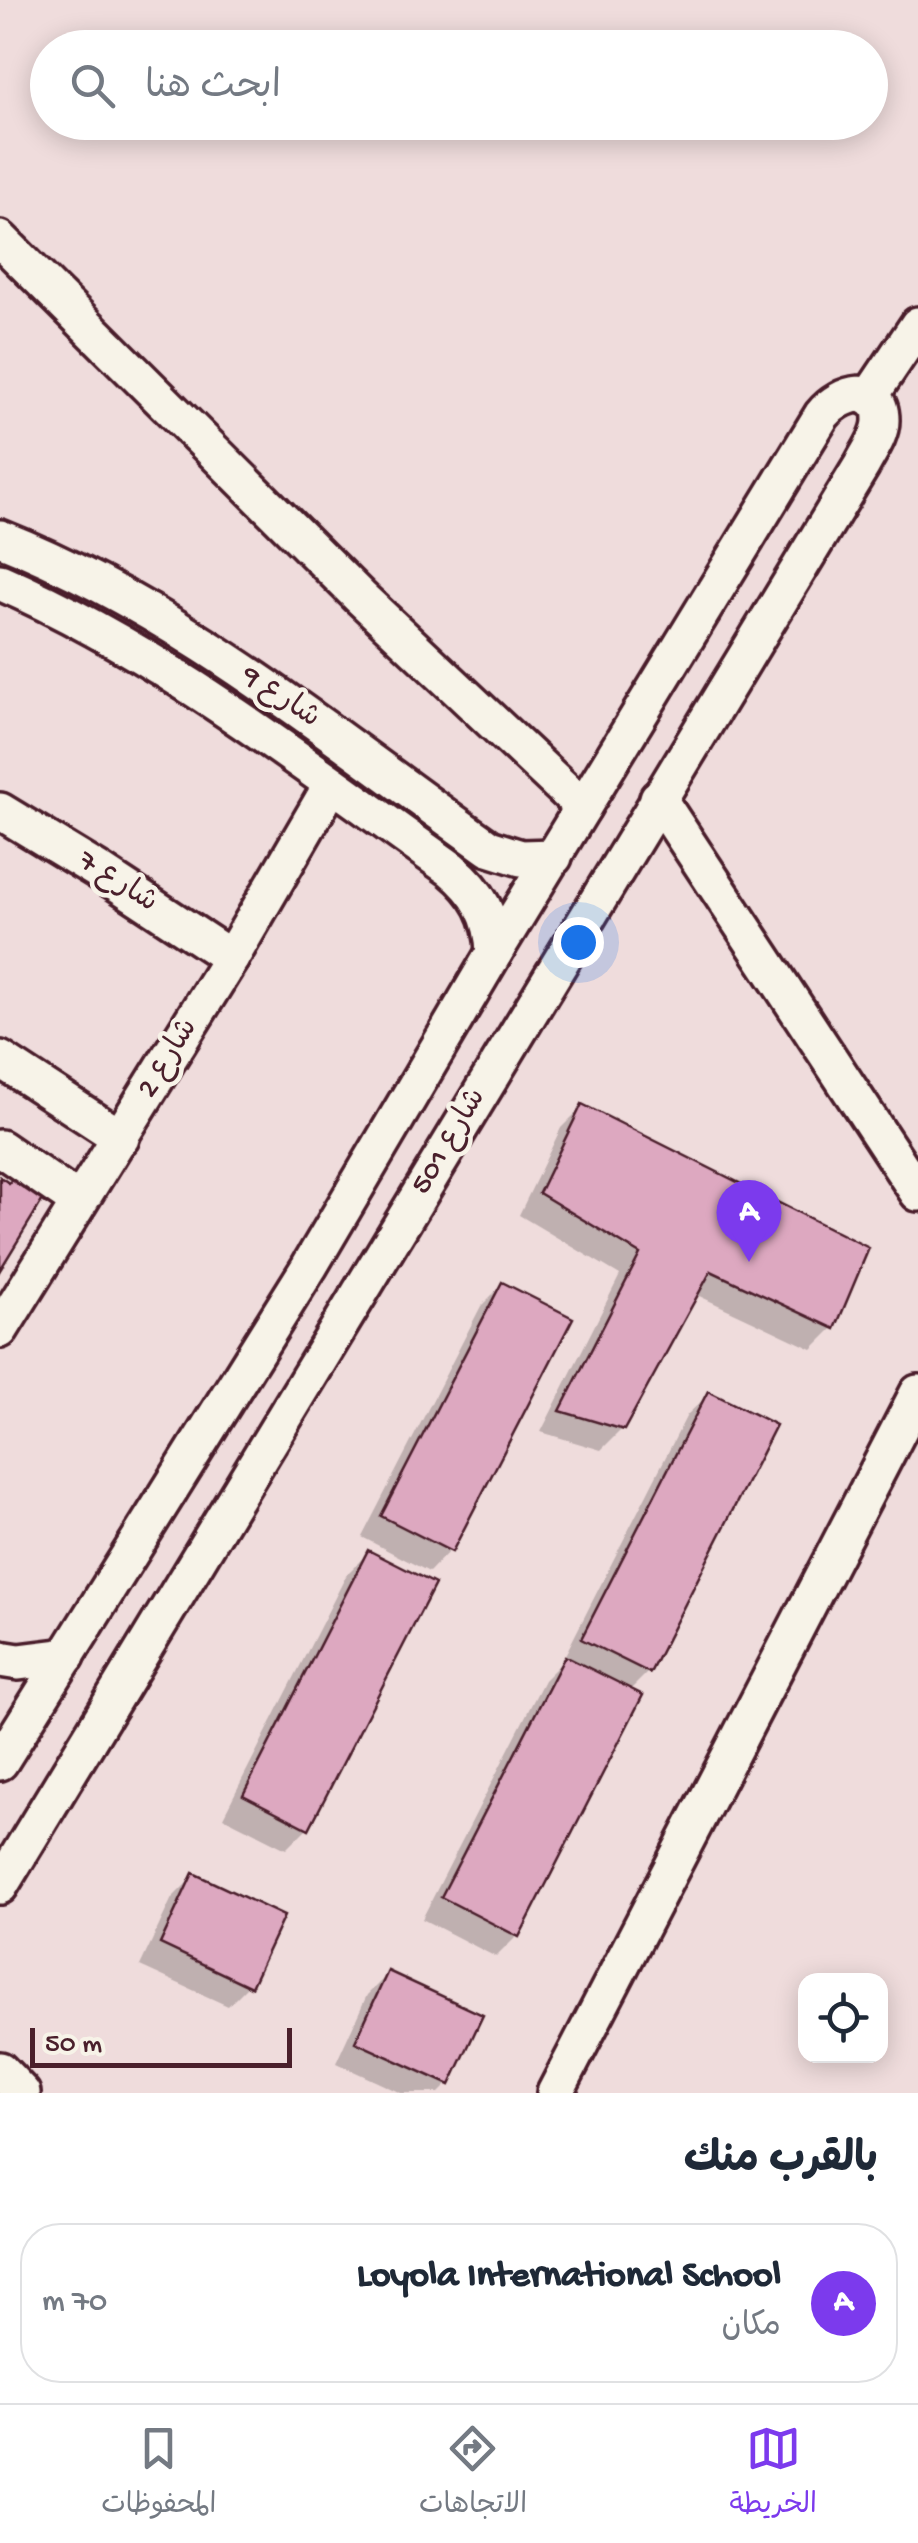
<!DOCTYPE html>
<html lang="ar">
<head>
<meta charset="utf-8">
<style>
  :root { --surface:#fff; --page:#f6f6f7; --text:#1f2937; --muted:#747a83; --line:#e0e1e3; --accent:#7c3aed }
  body { margin:0; font-family:"Gochi Hand","Playpen Sans Arabic",sans-serif; background:var(--page); color:var(--text); direction:rtl }
  .controls { position:absolute; right:30px; bottom:30px; display:grid; overflow:hidden; border-radius:20px; box-shadow:0 5px 25px #0003 }
  .controls button { width:90px; height:90px; display:grid; place-items:center; padding:0; border:0; border-bottom:2px solid var(--line); background:var(--surface); color:var(--text); font:50px sans-serif }
  .scale { position:absolute; left:30px; bottom:25px; width:262px; box-sizing:border-box; padding-left:10px; border:5px solid #4a1f2b; border-top:0; font-size:28px; line-height:35px; white-space:nowrap; color:#4a1f2b; -webkit-text-stroke:8px #f7f3e8; paint-order:stroke }
  .you { position:absolute; left:578px; top:942px; width:35px; height:35px; margin:-25px; border:8px solid #fff; border-radius:50%; background:#1a73e8; box-shadow:0 0 0 15px #1a73e833 }
  .badge { display:grid; place-items:center; width:65px; height:65px; border-radius:50%; background:var(--accent); color:#fff; font-size:32px; font-weight:700 }
  .pin { position:absolute; translate:-50% -82px; filter:drop-shadow(0 2px 5px #0008) }
  .pin::after { content:''; position:absolute; top:52px; width:35px; height:30px; background:inherit; clip-path:polygon(0 0,100% 0,50% 100%) }
  .list { margin:0; padding:0; list-style:none }
  h2 { display:flex; justify-content:space-between; align-items:center; height:130px; margin:0; padding:0 40px; font-size:42px }
  h2 small { font-size:32px; font-weight:400; color:var(--muted) }
  .list li { display:grid; grid-template-columns:65px 1fr auto; gap:30px; align-items:center; box-sizing:border-box; height:160px; margin:0 20px 20px; padding:0 20px; border:2px solid var(--line); border-radius:40px }
  .list b { display:block; font-size:38px; white-space:nowrap }
  .list p { margin:0; font-size:32px; white-space:nowrap; color:var(--muted) }
  .list em { font-size:32px; font-style:normal; color:var(--muted) }
  .icon { flex:none; width:55px; height:55px; fill:none; stroke:currentColor; stroke-width:2; stroke-linecap:round; stroke-linejoin:round }
  .map { position:relative; flex:none; width:918px; height:2093px; overflow:hidden; direction:ltr }
  .search { position:absolute; background:var(--surface); box-shadow:0 5px 25px #0003; left:30px; right:30px; top:30px; height:110px; display:flex; align-items:center; gap:25px; box-sizing:border-box; padding:0 35px; border-radius:55px; color:var(--muted); font-size:38px }
  .sheet { height:310px; background:var(--surface) }
  nav { display:flex; justify-content:space-around; align-items:center; box-sizing:border-box; height:140px; border-top:2px solid var(--line); background:var(--surface); font-size:28px; color:var(--muted) }
  nav a { display:grid; justify-items:center; gap:5px }
  nav .on { color:var(--accent) }
  .map>svg:first-child { display:block }
</style>
</head>
<body>
<div class="map">
<svg width="918" height="2093" viewBox="0 0 918 2093">
  <rect width="100%" height="100%" fill="#efdcdc"/>
  <filter id="ink" filterUnits="userSpaceOnUse"><feTurbulence type="fractalNoise" baseFrequency=".01" numOctaves="2"/><feDisplacementMap in="SourceGraphic" scale="20" xChannelSelector="R" yChannelSelector="G"/><feConvolveMatrix kernelMatrix="1 2 1 2 8 2 1 2 1" color-interpolation-filters="sRGB"/></filter>
  <g filter="url(#ink)">
    <g fill="#0003">
      <polygon points="582,1107 833,1328 812,1349 695,1294 622,1429 601,1450 541,1432 620,1275 519,1215 561,1128"/>
      <polygon points="502,1285 450,1550 429,1572 362,1537 481,1306"/>
      <polygon points="709,1394 648,1672 629,1691 517,1936 496,1957 422,1919 544,1680 561,1663 687,1415"/>
      <polygon points="368,1553 307,1828 286,1849 223,1817 347,1574"/>
      <polygon points="194,1876 249,1985 228,2006 140,1966 172,1898"/>
      <polygon points="388,1974 448,2084 439,2093 401,2093 336,2063 367,1995"/>
    </g>
    <g fill="#dda8c0" stroke="#4a1f2b" stroke-width="2.5">
      <polygon points="582,1104 869,1248 835,1329 711,1271 624,1430 560,1411 640,1254 539,1193"/>
      <polygon points="0,1177 9,1183 12,1179 44,1198 0,1270"/>
      <polygon points="502,1282 573,1318 452,1552 381,1516"/>
      <polygon points="708,1391 776,1425 650,1673 581,1639"/>
      <polygon points="368,1550 435,1584 309,1829 243,1795"/>
      <polygon points="565,1656 643,1695 519,1937 441,1897"/>
      <polygon points="193,1873 284,1916 251,1987 160,1944"/>
      <polygon points="388,1971 483,2015 450,2085 355,2042"/>
    </g>
    <g fill="none" stroke-linecap="round" stroke-linejoin="round">
      <defs>
        <g id="minor">
          <polyline points="0,239 360,597 583,807"/>
          <polyline points="869,398 918,325"/>
          <path d="M0,538C181,610 331,736 489,848L521,858L554,857"/>
          <path d="M0,582C163,653 307,767 451,869C479,892 493,917 494,953"/>
          <polyline points="658,798 918,1193"/>
          <polyline points="0,811 102,873 231,958"/>
          <polyline points="0,1059 121,1138"/>
          <polyline points="0,1148 79,1202"/>
          <polyline points="0,1330 231,958 332,784"/>
          <polyline points="0,1659 19,1662 67,1656"/>
          <path d="M0,1762L309,1267L494,953L822,415C840,392 881,381 881,420C881,436 869,451 862,465L0,1886"/>
          <polyline points="0,2070 22,2093"/>
          <polyline points="555,2093 918,1393"/>
        </g>
      </defs>
      <use href="#minor" stroke="#4a1f2b" stroke-width="42"/>
      <use href="#minor" stroke="#f7f3e8" stroke-width="35"/>
    </g>
  </g>
  <g text-anchor="middle" dominant-baseline="central" stroke-width="9" stroke-linejoin="round" paint-order="stroke">
    <g font-size="30" fill="#4a1f2b" stroke="#f7f3e8">
      <text transform="translate(280 698) rotate(34)">شارع 9</text>
      <text transform="translate(117 883) rotate(33)">شارع 7</text>
      <text transform="translate(169 1059) rotate(-58)">شارع 2</text>
      <text transform="translate(450 1142) rotate(-59)">شارع 501</text>
    </g>
  </g>
</svg>
<div class="controls">
<button><svg class="icon" aria-label="locate" viewBox="0 0 24 24"><circle cx="12" cy="12" r="6"/><path d="M12 2v4M12 18v4M2 12h4M18 12h4"/></svg></button>
</div>
<div class="scale">50 m</div>
<div class="you"></div>
<div class="pin badge" style="left:749px;top:1262px">A</div>
<div class="search"><svg class="icon" aria-label="search" viewBox="0 0 24 24"><circle cx="10" cy="10" r="6"/><path d="M15 15l6 6"/></svg>ابحث هنا</div>
</div>
<section class="sheet">
<h2>بالقرب منك<small></small></h2>
<ul class="list">
<li><span class="badge">A</span><div><b>Loyola International School</b><p>مكان</p></div><em>70 m</em></li>
</ul>
</section>
<nav>
<a class="on"><svg class="icon" aria-label="map" viewBox="0 0 24 24"><path d="M3 6l6-2 6 2 6-2v14l-6 2-6-2-6 2zM9 4v14M15 6v14"/></svg>الخريطة</a>
<a><svg class="icon" aria-label="directions" viewBox="0 0 24 24"><path d="M12 3l9 9-9 9-9-9zM9 14v-3h6M13 9l2 2-2 2"/></svg>الاتجاهات</a>
<a><svg class="icon" aria-label="saved" viewBox="0 0 24 24"><path d="M7 4h10v16l-5-4-5 4z"/></svg>المحفوظات</a>
</nav>
</body>
</html>
